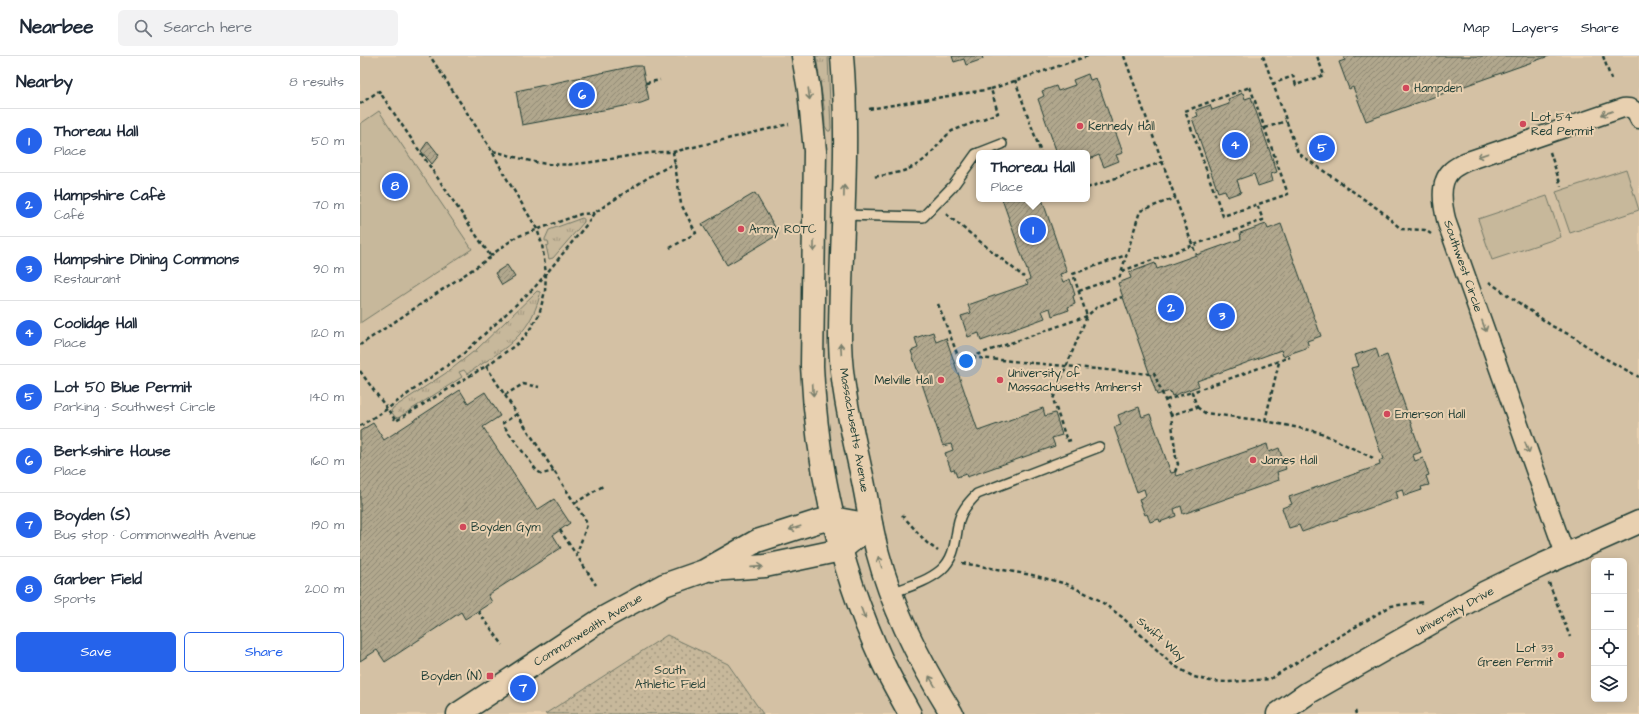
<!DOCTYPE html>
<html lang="en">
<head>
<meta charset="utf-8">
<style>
  :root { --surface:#fff; --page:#f2f2f3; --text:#1f2937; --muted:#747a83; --line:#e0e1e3; --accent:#2563eb }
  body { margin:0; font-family:"Architects Daughter",sans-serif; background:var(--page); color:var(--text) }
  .controls { position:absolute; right:12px; bottom:12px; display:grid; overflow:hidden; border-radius:6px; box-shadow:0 2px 10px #0003 }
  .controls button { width:36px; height:36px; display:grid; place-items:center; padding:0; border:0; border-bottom:1px solid var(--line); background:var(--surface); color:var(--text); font:20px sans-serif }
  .you { position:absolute; left:606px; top:305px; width:14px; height:14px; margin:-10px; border:3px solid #fff; border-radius:50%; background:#1a73e8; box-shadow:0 0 0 6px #1a73e833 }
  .badge { display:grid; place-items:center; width:26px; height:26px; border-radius:50%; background:var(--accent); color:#fff; font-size:13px; font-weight:700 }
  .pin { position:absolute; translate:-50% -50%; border:2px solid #fff; box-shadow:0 1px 4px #0006 }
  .popup { position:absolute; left:616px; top:94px; width:114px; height:52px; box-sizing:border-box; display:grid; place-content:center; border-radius:6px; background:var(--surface); filter:drop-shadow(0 1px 3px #0005); font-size:13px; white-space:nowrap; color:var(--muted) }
  .popup b { font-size:15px; color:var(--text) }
  .popup::after { content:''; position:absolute; left:50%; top:100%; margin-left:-8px; border:8px solid transparent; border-top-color:var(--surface) }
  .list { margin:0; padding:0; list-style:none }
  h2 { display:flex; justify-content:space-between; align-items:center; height:52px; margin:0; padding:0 16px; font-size:17px }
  h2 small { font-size:13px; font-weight:400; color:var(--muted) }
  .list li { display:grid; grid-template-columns:26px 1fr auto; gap:12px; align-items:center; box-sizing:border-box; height:64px; padding:0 16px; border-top:1px solid var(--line) }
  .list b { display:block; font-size:15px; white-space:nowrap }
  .list p { margin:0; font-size:13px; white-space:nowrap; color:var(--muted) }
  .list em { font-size:13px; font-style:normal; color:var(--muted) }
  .actions { display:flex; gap:8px; padding:12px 16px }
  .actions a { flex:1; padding:9px 0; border:1px solid var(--accent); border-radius:6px; text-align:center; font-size:14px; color:var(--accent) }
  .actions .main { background:var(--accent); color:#fff }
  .icon { flex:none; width:22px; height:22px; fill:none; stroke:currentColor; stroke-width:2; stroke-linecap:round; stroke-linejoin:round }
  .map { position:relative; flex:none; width:1279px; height:658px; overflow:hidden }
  header { display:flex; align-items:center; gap:24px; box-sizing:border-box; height:56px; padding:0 20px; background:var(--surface); border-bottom:1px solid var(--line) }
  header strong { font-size:19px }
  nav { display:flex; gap:22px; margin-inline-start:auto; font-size:14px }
  .search { width:280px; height:36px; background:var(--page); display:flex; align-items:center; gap:10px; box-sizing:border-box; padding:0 14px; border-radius:6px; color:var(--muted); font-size:15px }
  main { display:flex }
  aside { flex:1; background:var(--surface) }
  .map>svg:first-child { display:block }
</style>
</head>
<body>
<header>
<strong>Nearbee</strong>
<div class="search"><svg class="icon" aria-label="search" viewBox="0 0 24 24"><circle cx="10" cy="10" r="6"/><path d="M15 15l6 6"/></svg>Search here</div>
<nav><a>Map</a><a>Layers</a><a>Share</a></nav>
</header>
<main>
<aside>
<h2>Nearby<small>8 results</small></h2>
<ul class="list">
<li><span class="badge">1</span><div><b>Thoreau Hall</b><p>Place</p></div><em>50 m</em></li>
<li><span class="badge">2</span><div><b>Hampshire Cafè</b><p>Café</p></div><em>70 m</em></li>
<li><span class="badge">3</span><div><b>Hampshire Dining Commons</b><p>Restaurant</p></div><em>90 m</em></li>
<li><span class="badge">4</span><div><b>Coolidge Hall</b><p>Place</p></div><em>120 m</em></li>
<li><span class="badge">5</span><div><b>Lot 50 Blue Permit</b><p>Parking · Southwest Circle</p></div><em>140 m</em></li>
<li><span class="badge">6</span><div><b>Berkshire House</b><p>Place</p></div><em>160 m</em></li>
<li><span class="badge">7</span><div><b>Boyden (S)</b><p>Bus stop · Commonwealth Avenue</p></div><em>190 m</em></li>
<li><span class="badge">8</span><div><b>Garber Field</b><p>Sports</p></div><em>200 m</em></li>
</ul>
<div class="actions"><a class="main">Save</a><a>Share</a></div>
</aside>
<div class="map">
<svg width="1279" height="658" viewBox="0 0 1279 658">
  <defs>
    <pattern id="grass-tufts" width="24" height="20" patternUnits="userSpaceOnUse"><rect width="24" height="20" fill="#c7b89b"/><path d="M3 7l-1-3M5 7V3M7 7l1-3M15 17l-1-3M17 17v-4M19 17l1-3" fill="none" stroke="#a1977f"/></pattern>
    <pattern id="park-dots" width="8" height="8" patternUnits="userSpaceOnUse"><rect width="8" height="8" fill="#c7b89b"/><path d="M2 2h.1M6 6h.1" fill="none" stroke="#a1977f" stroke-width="1.8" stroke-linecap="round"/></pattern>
    <pattern id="building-hatch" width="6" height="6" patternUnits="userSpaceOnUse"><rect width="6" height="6" fill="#b1a78d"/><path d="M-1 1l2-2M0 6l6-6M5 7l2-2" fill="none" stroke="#8f8974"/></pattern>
  </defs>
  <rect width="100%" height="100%" fill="#e8d0b0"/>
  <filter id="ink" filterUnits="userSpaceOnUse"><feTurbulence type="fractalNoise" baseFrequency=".025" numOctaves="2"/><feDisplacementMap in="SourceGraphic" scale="8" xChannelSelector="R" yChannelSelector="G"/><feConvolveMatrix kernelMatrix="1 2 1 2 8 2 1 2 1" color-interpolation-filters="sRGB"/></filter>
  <g filter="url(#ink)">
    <path fill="#d4c1a4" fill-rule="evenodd" d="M0,0H1279V658H0ZM619,97H727V143H619ZM1234,505H1264V643H1234Z"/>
    <g fill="url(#grass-tufts)" stroke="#737a68">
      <polygon points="456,0 468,0 471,72 470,75 468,75 465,70 464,51"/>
      <polygon points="222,162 224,163 224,166 193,202 189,203 186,190 189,189 188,185 185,185 185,183 189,174"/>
      <path d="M177,235L180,236V239C169,282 142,294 107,318L104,314L99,316L102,321L38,362L35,361L31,355L33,352L89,315L113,296H116V294Z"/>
    </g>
    <polygon fill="url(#park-dots)" stroke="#737a68" points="307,579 368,608 403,658 185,658"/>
    <g fill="#c7b89b" stroke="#737a68">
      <polygon points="19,55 112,193 0,267 0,68"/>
      <polygon points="1266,113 1279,154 1210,177 1196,136"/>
      <polygon points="1187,140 1201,181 1132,204 1118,163"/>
    </g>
    <g fill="url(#building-hatch)" stroke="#1f3d34">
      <polygon points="592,0 622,0 623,3 606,9 604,3 594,6"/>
      <polygon points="983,0 1189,0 1006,65 993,31 989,33 979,6 985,4"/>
      <polygon points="274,10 282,10 289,44 281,47 162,69 156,35"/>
      <polygon points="728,18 730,24 736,22 763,97 756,99 759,105 744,111 739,99 727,104 727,97 697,97 678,43 684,40 682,35 696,30 698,35 715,29 713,24"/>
      <polygon points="883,37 885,43 891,41 917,116 911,118 913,125 898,130 894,118 877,124 881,136 867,141 865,134 858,136 832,62 838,60 836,54 850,49 852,54 869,48 868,43"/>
      <polygon points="68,85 79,99 72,108 61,95"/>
      <polygon points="395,137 419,178 367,209 342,168"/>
      <polygon points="642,143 682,143 707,216 700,218 703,226 710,223 715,239 713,240 715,248 708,251 709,254 692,260 690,252 682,255 685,262 621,285 619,277 608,281 601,260 611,257 608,249 668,228 666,225 670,223"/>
      <polygon points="906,168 908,173 921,168 961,280 947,285 949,291 923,300 921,294 837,325 839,330 812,340 810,335 797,339 758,227 771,222 769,217 795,207 797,213 881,183 880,177"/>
      <polygon points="147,209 155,221 142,229 135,217"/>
      <polygon points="573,276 576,286 586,282 618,375 683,352 685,360 695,357 702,379 692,382 695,390 607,421 606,418 597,421 594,413 591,414 585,397 593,394 591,388 583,390 551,295 558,292 555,282"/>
      <polygon points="1016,292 1019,302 1027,299 1061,396 1053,399 1055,405 1063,402 1069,419 1066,420 1069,429 1061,431 1062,434 1044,440 1042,433 1036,435 1038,442 942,476 939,469 929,472 922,452 932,448 929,441 1020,409 1019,405 1023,403 991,312 999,310 995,299"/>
      <polygon points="100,334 108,347 125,336 140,360 123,371 177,454 194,443 210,467 193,479 201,492 128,539 132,546 118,555 105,563 101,556 25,606 17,594 0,605 0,375 13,367 24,384"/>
      <polygon points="779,351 782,361 790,358 811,417 815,416 817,420 907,388 909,396 919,392 926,413 917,416 919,424 823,458 821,450 814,453 816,460 800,466 799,463 790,466 787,458 785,459 779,443 786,440 784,433 777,436 754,371 761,369 758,359"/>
    </g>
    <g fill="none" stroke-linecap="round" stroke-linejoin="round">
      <defs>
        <g id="lane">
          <polyline points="619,97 642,88"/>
          <polyline points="483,159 563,161 593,130 616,98 619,97"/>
          <path d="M531,537C547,531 567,526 581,514C595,502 595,485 598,469C600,456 608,447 617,438L739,391"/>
        </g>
        <path id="street" d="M1205,498L1087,167C1083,152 1078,127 1091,115C1095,111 1100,109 1105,106L1263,52C1272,51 1276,54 1279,63"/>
        <g id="secondary">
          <polyline points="352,514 405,510 481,494 511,469"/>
          <polyline points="98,658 245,561 304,529 344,515 397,485 456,466 472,462 511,469"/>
          <polyline points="918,658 948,637 1124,537 1182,509 1279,466"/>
        </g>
        <g id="primary">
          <path d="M443,0L449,34L455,95L452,310C457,415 479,512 523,607C531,624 541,641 550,658"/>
          <path d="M482,0C490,95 480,191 480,286C481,328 491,370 500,411C507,440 510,469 518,498C533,555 561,608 592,658"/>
        </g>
      </defs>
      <use href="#lane" stroke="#1f3d34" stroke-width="12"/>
      <use href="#street" stroke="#1f3d34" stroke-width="21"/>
      <use href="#secondary" stroke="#1f3d34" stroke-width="25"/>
      <use href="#primary" stroke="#1f3d34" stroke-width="25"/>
      <g stroke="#1f3d34" stroke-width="2.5" stroke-dasharray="4 3" stroke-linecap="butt">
        <polyline points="764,0 836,199"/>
        <polyline points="903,0 938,97 1021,155 1041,173 1065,174 1071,178"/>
        <polyline points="1243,0 1251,23"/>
        <polyline points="655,24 681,97"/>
        <polyline points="286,27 300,24"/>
        <polyline points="912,28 933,20 936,29 964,19 957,0"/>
        <polygon points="890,31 928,138 863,160 825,55"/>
        <polyline points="631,33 728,0"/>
        <polyline points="0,48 19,35 131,201 0,289"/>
        <path d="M509,53L631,33L638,57L592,75C584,81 578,90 571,97C555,115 535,118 512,121"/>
        <polyline points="905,72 926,65"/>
        <path d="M133,95C150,99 169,106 187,108C229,112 271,95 313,96L429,68"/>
        <polyline points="1190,96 1201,130"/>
        <polyline points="727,132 802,106"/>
        <polyline points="586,158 664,221"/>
        <polyline points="310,192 336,177 321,148 313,96"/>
        <polyline points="130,200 156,181 221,158 234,157"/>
        <polyline points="762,215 903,164 897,148"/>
        <polyline points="1129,226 1192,270 1214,281 1239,299 1279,321"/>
        <polyline points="719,235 760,220 780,155 815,142"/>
        <polyline points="578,248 598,300 790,318 794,317 811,359"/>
        <polyline points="611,301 727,260 737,251 762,241"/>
        <polyline points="126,310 225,463 227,469 217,497"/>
        <polyline points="0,315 36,365 126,310 157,288 166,279 179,259 185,235 186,218 227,168 234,157 289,121 315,107"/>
        <polyline points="145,339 163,328 179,331"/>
        <polyline points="806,344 832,336"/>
        <polyline points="837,351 845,357 905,365 959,376 1015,403"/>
        <polyline points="157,358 143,367 146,373 177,415 182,418 194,415"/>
        <polyline points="905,365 919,306"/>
        <polyline points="0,370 27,353 103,298 174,232 186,218 182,188 177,173 144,118 132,95 70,0"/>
        <polyline points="711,384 707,385 693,343 727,260 713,218 766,199"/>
        <polyline points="815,416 818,408 816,402 811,359 837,351 832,336 930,301"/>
        <polyline points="215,447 243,430"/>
        <polyline points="542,459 567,487 578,495"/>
        <polyline points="200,474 236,529"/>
        <polyline points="602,507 672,519 707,528 739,544 762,561 813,609 834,621 850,625 868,626 910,623 958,593 1031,550 1064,546"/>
        <polyline points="1189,527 1210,581"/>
        <polyline points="118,555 143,589"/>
        <polyline points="995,655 996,658"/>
      </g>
      <use href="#lane" stroke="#e8d0b0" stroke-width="9"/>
      <use href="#street" stroke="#e8d0b0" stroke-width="18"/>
      <use href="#secondary" stroke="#e8d0b0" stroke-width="22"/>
      <use href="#primary" stroke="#e8d0b0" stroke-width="22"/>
    </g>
    <defs><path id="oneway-shaft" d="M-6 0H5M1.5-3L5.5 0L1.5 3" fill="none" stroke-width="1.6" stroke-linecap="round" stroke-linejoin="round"/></defs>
    <g stroke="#797f6c">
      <use href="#oneway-shaft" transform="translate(449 38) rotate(83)"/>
      <use href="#oneway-shaft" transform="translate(1247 57) rotate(161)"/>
      <use href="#oneway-shaft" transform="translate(1123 99) rotate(161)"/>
      <use href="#oneway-shaft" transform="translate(484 135) rotate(-89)"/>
      <use href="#oneway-shaft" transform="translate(454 190) rotate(91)"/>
      <use href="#oneway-shaft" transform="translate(1124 270) rotate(70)"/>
      <use href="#oneway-shaft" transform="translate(481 293) rotate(-93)"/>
      <use href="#oneway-shaft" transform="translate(453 334) rotate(87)"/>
      <use href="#oneway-shaft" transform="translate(1167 392) rotate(70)"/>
      <use href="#oneway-shaft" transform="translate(435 472) rotate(162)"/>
      <use href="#oneway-shaft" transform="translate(520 506) rotate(-108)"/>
      <use href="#oneway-shaft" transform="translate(397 511) rotate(-4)"/>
      <use href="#oneway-shaft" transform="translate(503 557) rotate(69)"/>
      <use href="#oneway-shaft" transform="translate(572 625) rotate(-120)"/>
    </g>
  </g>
  <g fill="#d1495b" stroke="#e8d0b0" stroke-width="1.5">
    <circle cx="1046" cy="32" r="4"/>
    <circle cx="1163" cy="68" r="4"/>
    <circle cx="720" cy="70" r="4"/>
    <circle cx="381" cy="173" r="4"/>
    <circle cx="581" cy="324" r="4"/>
    <circle cx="640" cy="324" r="4"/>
    <circle cx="1027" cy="358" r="4"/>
    <circle cx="893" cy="404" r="4"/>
    <circle cx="103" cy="471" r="4"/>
    <circle cx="1201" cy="599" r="4"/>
    <rect x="126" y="616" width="8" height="8" rx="2"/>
  </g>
  <g text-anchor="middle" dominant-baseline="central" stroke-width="4" stroke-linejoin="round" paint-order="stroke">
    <g font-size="12" fill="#1f3d34" stroke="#e8d0b0" text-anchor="start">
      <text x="1054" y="32">Hampden</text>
      <text x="1171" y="61">Lot 54<tspan x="1171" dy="14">Red Permit</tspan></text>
      <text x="728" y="70">Kennedy Hall</text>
      <text x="389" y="173">Army ROTC</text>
      <text x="648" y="317">University of<tspan x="648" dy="14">Massachusetts Amherst</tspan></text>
      <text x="573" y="324" text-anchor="end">Melville Hall</text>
      <text x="1035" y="358">Emerson Hall</text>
      <text x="901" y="404">James Hall</text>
      <text x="111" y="471">Boyden Gym</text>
      <text x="1193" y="592" text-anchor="end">Lot 33<tspan x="1193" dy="14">Green Permit</tspan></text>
      <text x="122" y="620" text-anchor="end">Boyden (N)</text>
    </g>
    <g font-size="12" fill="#1f3d34" stroke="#e8d0b0">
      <text transform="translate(1103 210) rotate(71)">Southwest Circle</text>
      <text transform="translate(494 374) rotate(80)">Massachusetts Avenue</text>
      <text transform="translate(1095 555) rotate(-29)">University Drive</text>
      <text transform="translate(228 574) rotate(-32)">Commonwealth Avenue</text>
      <text transform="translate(801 583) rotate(41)">Swift Way</text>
    </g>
    <g font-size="12" fill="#30493e" stroke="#e8d0b0">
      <text x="310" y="614">South<tspan x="310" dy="14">Athletic Field</tspan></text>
    </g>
  </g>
</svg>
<div class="controls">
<button>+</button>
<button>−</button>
<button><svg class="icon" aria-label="locate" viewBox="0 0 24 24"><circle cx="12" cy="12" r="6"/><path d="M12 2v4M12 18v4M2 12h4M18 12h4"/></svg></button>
<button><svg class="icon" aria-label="layers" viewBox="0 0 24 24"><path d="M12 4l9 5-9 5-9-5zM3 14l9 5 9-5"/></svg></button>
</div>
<div class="you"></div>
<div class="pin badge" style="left:673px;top:174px">1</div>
<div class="popup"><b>Thoreau Hall</b>Place</div>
<div class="pin badge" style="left:811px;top:252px">2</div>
<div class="pin badge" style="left:862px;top:260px">3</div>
<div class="pin badge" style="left:875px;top:89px">4</div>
<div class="pin badge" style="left:962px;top:92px">5</div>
<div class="pin badge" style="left:222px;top:39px">6</div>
<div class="pin badge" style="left:163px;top:632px">7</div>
<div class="pin badge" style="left:35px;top:130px">8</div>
</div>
</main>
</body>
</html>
